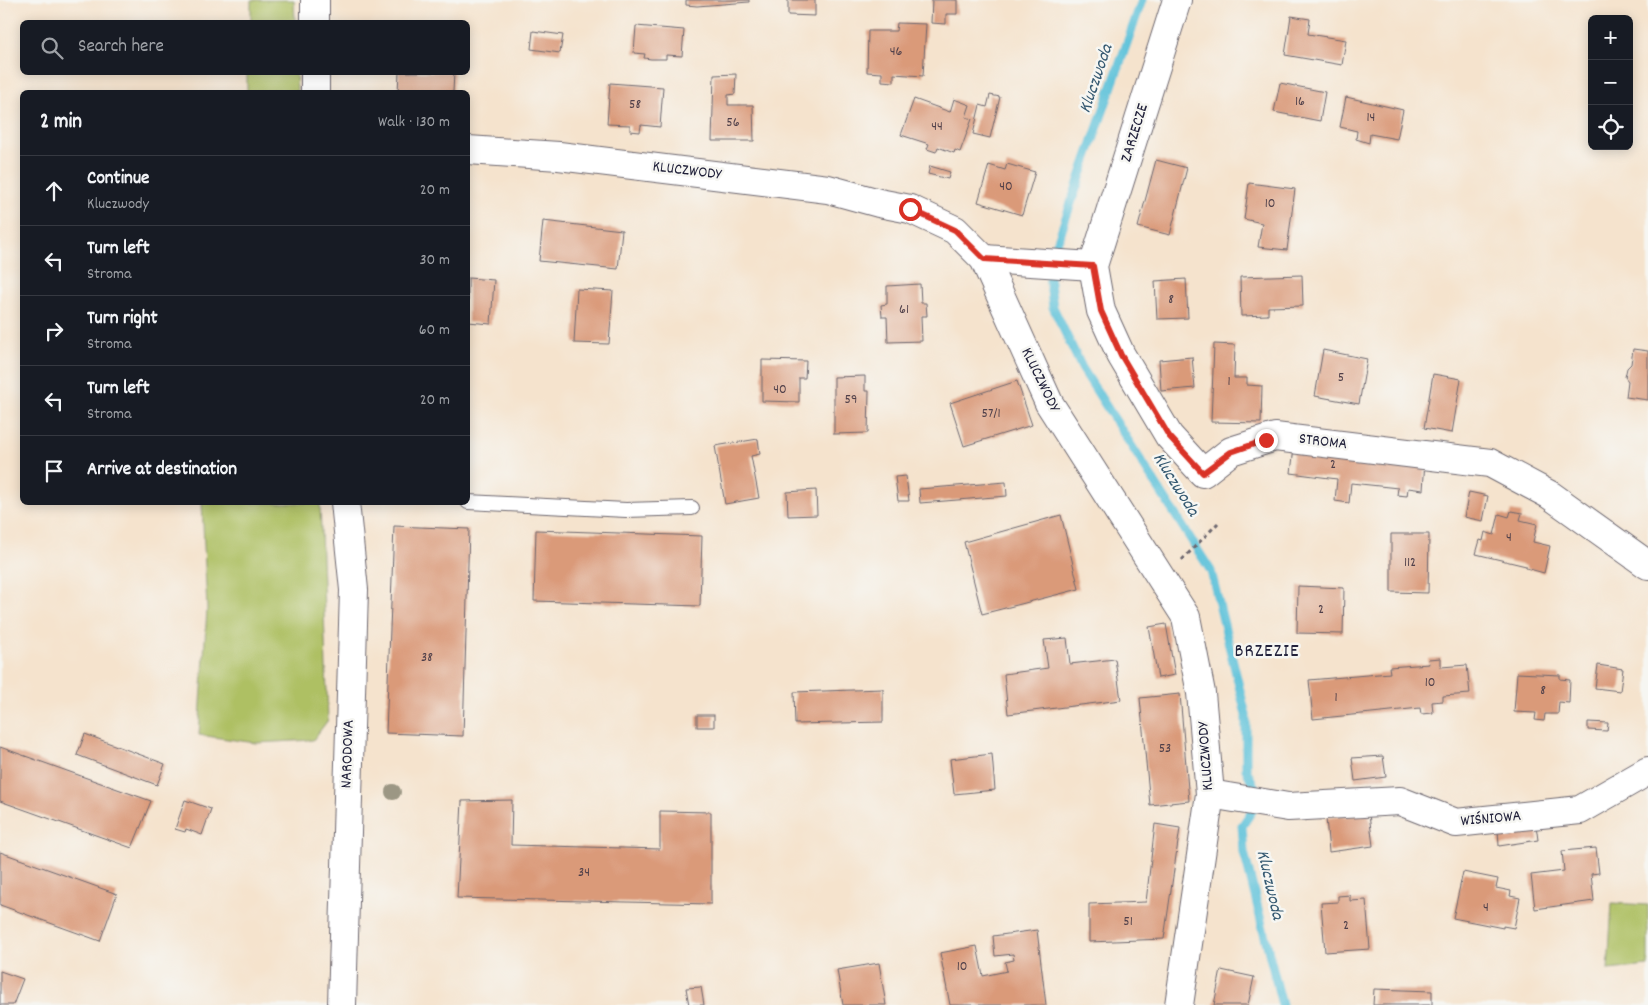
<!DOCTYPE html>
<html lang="en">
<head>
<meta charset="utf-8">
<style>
  :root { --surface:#171b24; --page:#242831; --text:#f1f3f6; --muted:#9ea1a6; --line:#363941 }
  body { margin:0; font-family:Dekko,sans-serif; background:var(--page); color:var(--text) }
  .controls { position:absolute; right:15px; top:15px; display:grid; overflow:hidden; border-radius:8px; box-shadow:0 2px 12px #0003 }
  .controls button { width:45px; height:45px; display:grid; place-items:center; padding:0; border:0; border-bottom:1px solid var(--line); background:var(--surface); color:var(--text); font:25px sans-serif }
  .stop { position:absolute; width:15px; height:15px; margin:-11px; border:4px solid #d93025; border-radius:50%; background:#fff }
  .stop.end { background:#d93025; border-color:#fff; box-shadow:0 1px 5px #0008 }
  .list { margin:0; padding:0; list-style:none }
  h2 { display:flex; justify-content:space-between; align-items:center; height:65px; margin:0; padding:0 20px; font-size:21px }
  h2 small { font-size:16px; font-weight:400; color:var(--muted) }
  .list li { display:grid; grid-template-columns:32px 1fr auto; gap:15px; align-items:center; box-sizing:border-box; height:70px; padding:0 20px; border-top:1px solid var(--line) }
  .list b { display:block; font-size:19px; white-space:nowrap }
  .list p { margin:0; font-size:16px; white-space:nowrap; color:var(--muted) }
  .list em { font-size:16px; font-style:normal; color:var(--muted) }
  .icon { flex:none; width:28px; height:28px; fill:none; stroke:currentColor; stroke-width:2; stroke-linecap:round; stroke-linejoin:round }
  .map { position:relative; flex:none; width:1648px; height:1005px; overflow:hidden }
  .search { position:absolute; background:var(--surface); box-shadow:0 2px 12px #0003; left:20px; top:20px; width:450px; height:55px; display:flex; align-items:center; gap:12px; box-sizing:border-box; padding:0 18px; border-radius:8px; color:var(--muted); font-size:19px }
  .panel { position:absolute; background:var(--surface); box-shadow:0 2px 12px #0003; left:20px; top:90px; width:450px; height:415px; border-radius:8px }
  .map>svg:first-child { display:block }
</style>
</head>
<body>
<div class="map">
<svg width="1648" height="1005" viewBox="0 0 1648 1005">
  <rect width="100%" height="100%" fill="#f6f6f2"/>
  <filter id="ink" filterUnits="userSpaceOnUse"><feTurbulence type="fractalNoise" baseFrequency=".02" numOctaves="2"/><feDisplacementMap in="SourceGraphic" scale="10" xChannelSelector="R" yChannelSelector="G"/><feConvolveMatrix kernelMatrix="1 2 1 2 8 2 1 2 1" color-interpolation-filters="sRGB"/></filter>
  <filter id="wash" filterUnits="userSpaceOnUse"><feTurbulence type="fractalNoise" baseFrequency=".0096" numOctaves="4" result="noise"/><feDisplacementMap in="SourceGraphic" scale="20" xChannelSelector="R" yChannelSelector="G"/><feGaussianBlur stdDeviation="1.12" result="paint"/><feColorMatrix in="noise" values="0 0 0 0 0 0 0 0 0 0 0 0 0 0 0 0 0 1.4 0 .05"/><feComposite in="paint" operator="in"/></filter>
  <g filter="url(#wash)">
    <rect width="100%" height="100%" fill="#f5e3cd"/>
    <g fill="#aec063" stroke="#68714f">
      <polygon points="251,0 294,0 295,22 251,22"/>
      <polygon points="247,72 296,73 297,92 247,92"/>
      <polygon points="202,503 320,503 328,720 313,740 256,743 199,735 207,609"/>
      <polygon points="1612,903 1648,905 1648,966 1608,970"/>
    </g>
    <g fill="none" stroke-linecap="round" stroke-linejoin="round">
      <polyline stroke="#5bc1d9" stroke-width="9" points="1142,0 1056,246 1049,275 1053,307 1082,368 1211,571 1246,715 1246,769 1256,790 1252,811 1242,826 1244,852 1282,1005"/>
    </g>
    <g id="blocks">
      <g fill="#da9a79">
        <polygon points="686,0 749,0 749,2 697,6 686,5"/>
        <polygon points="788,0 815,0 815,16 788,15"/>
        <polygon points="932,0 957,0 957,14 946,14 946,24 931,23"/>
        <polygon points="1291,16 1310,19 1308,34 1346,40 1342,65 1285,55"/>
        <polygon points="897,23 926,24 923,76 894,74 894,82 882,81 882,73 867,72 868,31 896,31"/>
        <polygon points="636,26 684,30 682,56 666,55 666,59 651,59 644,58 645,54 634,53"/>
        <polygon points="533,31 563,35 560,53 531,49"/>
        <polygon points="399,72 454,72 453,92 398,92"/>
        <polygon points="736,74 735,94 728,95 728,105 753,105 754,141 712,141 714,75"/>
        <polygon points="610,83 663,87 660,127 641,125 640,132 630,131 630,125 607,124"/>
        <polygon points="1280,83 1325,92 1320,121 1274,112"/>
        <polygon points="990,95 1000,97 990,138 973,134 980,105 987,107"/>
        <polygon points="1346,97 1403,110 1397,139 1370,134 1369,143 1356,139 1357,131 1340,127"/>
        <polygon points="914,99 950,112 954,99 970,105 966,117 972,119 960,152 955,150 954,153 938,147 936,152 927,149 929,144 901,135"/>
        <polygon points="1156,160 1187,168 1170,235 1138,227"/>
        <polygon points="1007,164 1035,172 1022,215 978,202 989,165 1005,170"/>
        <polygon points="930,166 950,172 948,179 928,174"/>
        <polygon points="1249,183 1295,189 1287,250 1258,247 1262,223 1244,219"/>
        <polygon points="543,221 622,230 618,269 539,261"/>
        <polygon points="1302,275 1303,306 1268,307 1268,315 1241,316 1240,277"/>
        <polygon points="468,278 494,280 491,324 468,322"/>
        <polygon points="1186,279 1188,318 1157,319 1155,281"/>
        <polygon points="920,284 921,303 926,303 927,316 921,316 922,341 888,342 887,317 882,317 881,305 887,304 887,286"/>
        <polygon points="577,289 613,291 609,344 574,343"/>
        <polygon points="1214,344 1235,345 1234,378 1247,378 1247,385 1262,386 1261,423 1211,422"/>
        <polygon points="1633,349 1648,351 1648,400 1626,397 1628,381 1625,377 1627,368 1631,364"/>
        <polygon points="1323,350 1367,359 1359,404 1315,396"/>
        <polygon points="1192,357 1195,388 1161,391 1159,360"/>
        <polygon points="762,360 806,361 805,378 799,378 799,402 762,401"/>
        <polygon points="1433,374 1461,379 1452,433 1424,428"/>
        <polygon points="865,376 865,391 869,391 868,433 834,434 834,377"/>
        <polygon points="1017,381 1032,425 964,446 950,403"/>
        <polygon points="758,439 760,454 751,456 759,498 725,504 715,446"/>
        <polygon points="1294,447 1425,461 1423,490 1408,488 1407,496 1397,495 1398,488 1351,483 1349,503 1335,501 1337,479 1291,473"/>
        <polygon points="906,476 909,501 898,501 895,477"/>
        <polygon points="1006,482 1007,496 920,503 919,489"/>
        <polygon points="816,490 817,515 788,516 787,492"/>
        <polygon points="1469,492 1488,496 1483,521 1464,517"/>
        <polygon points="1511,511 1522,513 1520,520 1537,524 1533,542 1550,546 1544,573 1526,568 1526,566 1476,554 1480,540 1483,541 1485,532 1494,535 1499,514 1509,517"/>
        <polygon points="1061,515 1079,589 982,614 964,542"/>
        <polygon points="394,526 469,529 463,736 386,733"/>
        <polygon points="536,530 702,536 700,606 534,601"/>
        <polygon points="1391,534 1429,534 1428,593 1391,592"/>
        <polygon points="1298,586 1344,588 1343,634 1297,633"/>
        <polygon points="1166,624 1175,675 1158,678 1149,627"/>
        <polygon points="1067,638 1070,664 1115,659 1121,700 1008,714 1004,674 1048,668 1044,640"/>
        <polygon points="1441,658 1441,667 1467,665 1470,694 1443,696 1443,701 1432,702 1433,713 1421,714 1420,708 1313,719 1309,680 1390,673 1389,667 1429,664 1428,659"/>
        <polygon points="1598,665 1623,669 1620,691 1595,688"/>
        <polygon points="1517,673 1560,675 1560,679 1570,680 1569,703 1559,702 1558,714 1545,714 1544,721 1535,720 1536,713 1514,712"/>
        <polygon points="883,689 883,722 795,724 794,692"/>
        <polygon points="1180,694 1189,801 1150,805 1140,698"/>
        <rect x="697" y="715" width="17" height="12"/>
        <polygon points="1588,722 1608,723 1607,731 1588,730"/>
        <polygon points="85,734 165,764 157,785 77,755"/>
        <polygon points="0,747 151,801 132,848 0,801"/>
        <polygon points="992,754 995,790 954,794 950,759"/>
        <polygon points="1383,756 1386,777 1355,781 1352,758"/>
        <polygon points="185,800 211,809 202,835 186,829 185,832 175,829"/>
        <polygon points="512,800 511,845 660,849 660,811 711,812 711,904 457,898 462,801"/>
        <polygon points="1369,814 1373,846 1329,852 1326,818"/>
        <polygon points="1155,824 1180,828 1164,939 1089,942 1089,904 1146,902"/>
        <polygon points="1536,825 1538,840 1499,846 1498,829"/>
        <polygon points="1596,848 1599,873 1591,874 1594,901 1535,909 1531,875 1564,871 1562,851"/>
        <polygon points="0,852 117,894 100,941 0,905"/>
        <polygon points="1463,872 1498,879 1496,888 1511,891 1510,896 1520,898 1514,928 1503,926 1503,928 1453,918"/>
        <polygon points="1350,895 1350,901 1366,900 1370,949 1325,952 1321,903 1338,902 1338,896"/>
        <polygon points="1037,930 1046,1005 950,1005 940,953 977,946 983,976 1007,971 1005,962 1014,960 1013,954 995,956 993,936"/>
        <polygon points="879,963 886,1005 843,1005 837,970"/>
        <polygon points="1221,970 1254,977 1248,1005 1214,1005"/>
        <polygon points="0,971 23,979 13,1005 0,1005"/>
        <polygon points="701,987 704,1005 689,1005 686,988"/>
        <polygon points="1374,989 1432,991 1432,1005 1373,1005"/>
      </g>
    </g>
  </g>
  <g filter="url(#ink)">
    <use href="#blocks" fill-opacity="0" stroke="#6c666e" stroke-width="1"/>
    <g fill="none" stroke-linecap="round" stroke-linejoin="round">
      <defs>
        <polyline id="service" points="468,502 626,510 692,508"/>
        <g id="minor">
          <polyline points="1177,0 1093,266 1101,311 1121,355 1169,436 1203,473 1231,451 1275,437 1490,463 1550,495 1648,565"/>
          <polyline points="468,150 559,156 828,189 879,203 910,209 955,230 984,259 1049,403 1186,617 1201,693 1210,794 1179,1005"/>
          <polyline points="984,259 1093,266"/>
          <polyline points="1210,794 1288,807 1400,801 1456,823 1580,810 1648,771"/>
        </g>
        <g id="tertiary">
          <polyline points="315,22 315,0"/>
          <polyline points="315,92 315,72"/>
          <polyline points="342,1005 354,590 345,502"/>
        </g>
      </defs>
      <use href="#service" stroke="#6c666e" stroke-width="16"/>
      <use href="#minor" stroke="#6c666e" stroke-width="30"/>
      <use href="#tertiary" stroke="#6c666e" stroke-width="30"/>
      <polyline stroke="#6c666e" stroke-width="3" stroke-dasharray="4 4" stroke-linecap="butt" points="1182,560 1218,523"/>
      <use href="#service" stroke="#fff" stroke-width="14"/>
      <use href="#minor" stroke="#fff" stroke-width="28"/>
      <use href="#tertiary" stroke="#fff" stroke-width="28"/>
    </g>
    <circle fill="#9c9784" cx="393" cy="792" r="8"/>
  </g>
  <g fill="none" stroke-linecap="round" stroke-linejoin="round" filter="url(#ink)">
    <polyline stroke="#d93025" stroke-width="6" points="910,209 955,230 984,259 1093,266 1101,311 1121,355 1169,436 1203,473 1231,452 1266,440"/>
  </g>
  <g text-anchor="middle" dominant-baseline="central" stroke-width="5" stroke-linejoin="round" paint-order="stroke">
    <g font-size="14" fill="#50404a">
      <text x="896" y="52">46</text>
      <text x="1300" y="102">16</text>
      <text x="635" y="105">58</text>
      <text x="1371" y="118">14</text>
      <text x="733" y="123">56</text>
      <text x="937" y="127">44</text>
      <text x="1006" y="187">40</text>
      <text x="1270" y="204">10</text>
      <text x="1171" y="300">8</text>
      <text x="904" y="310">61</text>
      <text x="1341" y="378">5</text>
      <text x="1229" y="382">1</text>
      <text x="780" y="390">40</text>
      <text x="851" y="400">59</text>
      <text x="991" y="414">57/1</text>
      <text x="1333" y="465">2</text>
      <text x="1509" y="538">4</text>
      <text x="1410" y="563">112</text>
      <text x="1321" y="610">2</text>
      <text x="427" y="658">38</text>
      <text x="1430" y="683">10</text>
      <text x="1543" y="691">8</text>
      <text x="1336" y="698">1</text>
      <text x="1165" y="749">53</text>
      <text x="584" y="873">34</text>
      <text x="1486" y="908">4</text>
      <text x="1128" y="922">51</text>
      <text x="1346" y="926">2</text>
      <text x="962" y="967">10</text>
    </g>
    <g font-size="16" fill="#22223b" stroke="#f6f6f2">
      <text transform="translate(1135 133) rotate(-73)">ZARZECZE</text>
      <text transform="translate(687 171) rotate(7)">KLUCZWODY</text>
      <text transform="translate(1040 380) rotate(64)">KLUCZWODY</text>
      <text transform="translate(1323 442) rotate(7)">STROMA</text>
      <text transform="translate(348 754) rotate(-88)">NARODOWA</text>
      <text transform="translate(1206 756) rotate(-94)">KLUCZWODY</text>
      <text transform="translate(1491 819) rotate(-5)">WIŚNIOWA</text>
    </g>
    <g font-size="18" font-style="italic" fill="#365a72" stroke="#f6f6f2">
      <text transform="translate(1097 79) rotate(-71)">Kluczwoda</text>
      <text transform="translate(1175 485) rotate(58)">Kluczwoda</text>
      <text transform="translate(1269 885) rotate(77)">Kluczwoda</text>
    </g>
    <g font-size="19" letter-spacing="1" fill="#22223b" stroke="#f6f6f2">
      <text x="1267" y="652">BRZEZIE</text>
    </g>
  </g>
</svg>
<div class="controls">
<button>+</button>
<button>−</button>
<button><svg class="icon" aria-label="locate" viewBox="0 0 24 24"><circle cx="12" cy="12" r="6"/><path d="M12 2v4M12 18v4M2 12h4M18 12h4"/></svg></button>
</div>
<div class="stop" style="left:910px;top:209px"></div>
<div class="stop end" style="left:1266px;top:440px"></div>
<div class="search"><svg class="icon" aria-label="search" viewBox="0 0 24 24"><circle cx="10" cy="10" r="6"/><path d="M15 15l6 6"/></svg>Search here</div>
<section class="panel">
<h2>2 min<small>Walk · 130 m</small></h2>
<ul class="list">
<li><svg class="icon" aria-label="ahead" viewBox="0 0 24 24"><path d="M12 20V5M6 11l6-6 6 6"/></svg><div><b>Continue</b><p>Kluczwody</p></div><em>20 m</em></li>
<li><svg class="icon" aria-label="left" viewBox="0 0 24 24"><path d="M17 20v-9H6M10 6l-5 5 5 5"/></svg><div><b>Turn left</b><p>Stroma</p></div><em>30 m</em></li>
<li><svg class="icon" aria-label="right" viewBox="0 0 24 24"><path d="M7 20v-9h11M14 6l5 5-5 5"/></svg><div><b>Turn right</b><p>Stroma</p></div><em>60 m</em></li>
<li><svg class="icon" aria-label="left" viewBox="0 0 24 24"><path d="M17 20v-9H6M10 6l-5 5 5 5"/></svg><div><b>Turn left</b><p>Stroma</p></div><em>20 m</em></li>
<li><svg class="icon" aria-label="arrive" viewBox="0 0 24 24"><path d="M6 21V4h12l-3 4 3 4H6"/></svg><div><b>Arrive at destination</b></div></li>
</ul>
</section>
</div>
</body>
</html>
